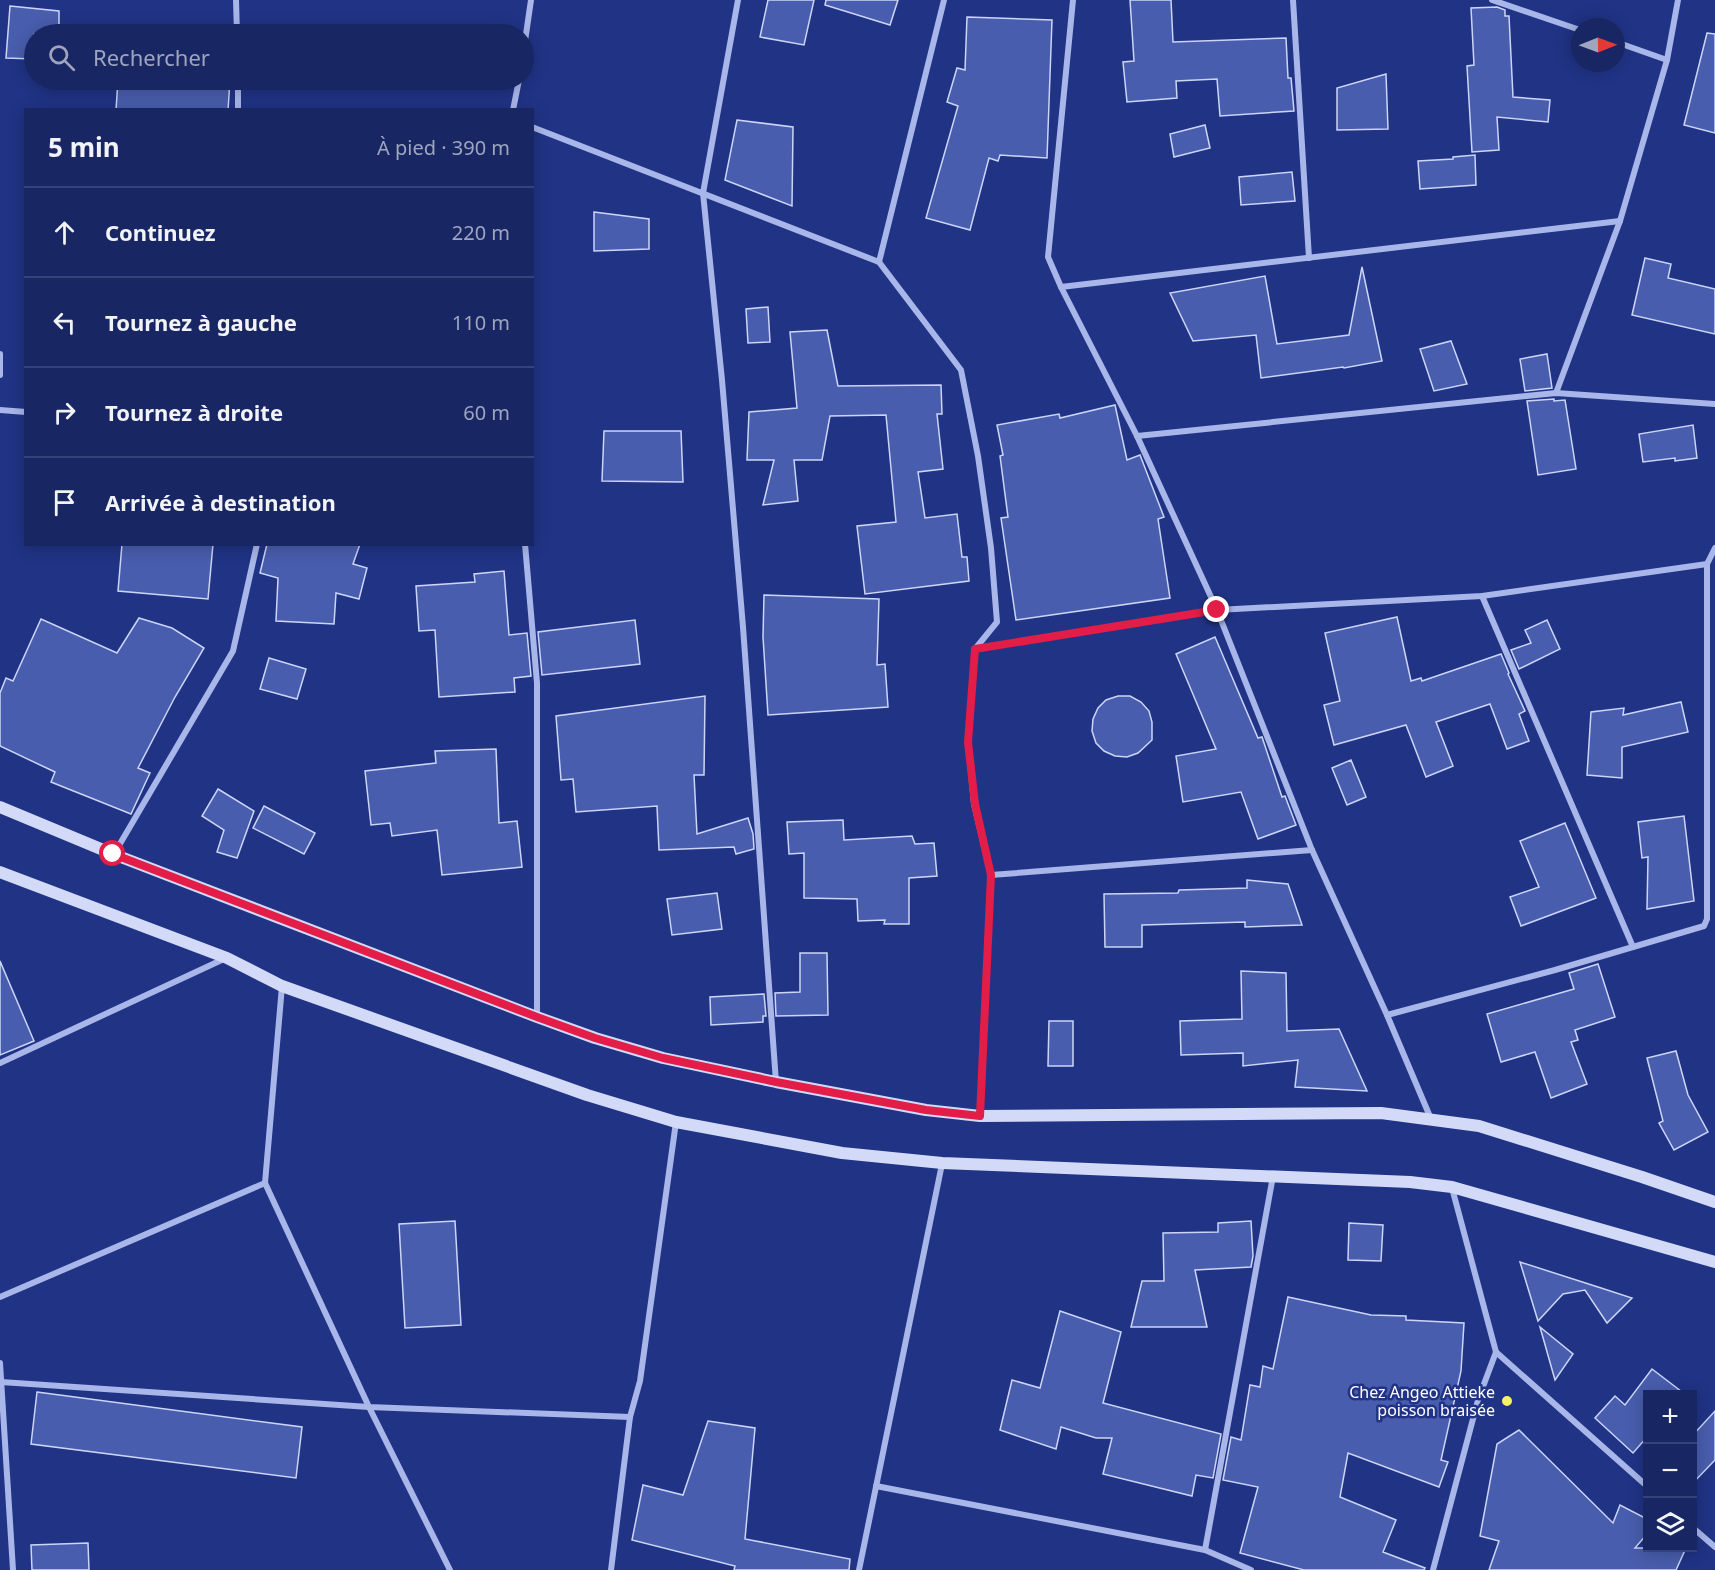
<!DOCTYPE html>
<html lang="fr">
<head>
<meta charset="utf-8">
<style>
  :root { --surface:#182664; --page:#25326d; --text:#f1f3f6; --muted:#9fa5bf; --line:#364378 }
  body { margin:0; font-family:"Noto Sans",sans-serif; background:var(--page); color:var(--text) }
  .controls { position:absolute; right:18px; bottom:18px; display:grid; overflow:hidden; border-radius:0px; box-shadow:0 3px 15px #0003 }
  .controls button { width:54px; height:54px; display:grid; place-items:center; padding:0; border:0; border-bottom:2px solid var(--line); background:var(--surface); color:var(--text); font:30px sans-serif }
  .compass { position:absolute; left:1571px; top:18px; width:54px; height:54px; border-radius:50%; background:var(--surface); box-shadow:0 3px 15px #0003; rotate:89deg }
  .stop { position:absolute; width:18px; height:18px; margin:-14px; border:4px solid #e11d48; border-radius:50%; background:#fff }
  .stop.end { background:#e11d48; border-color:#fff; box-shadow:0 2px 6px #0008 }
  .list { margin:0; padding:0; list-style:none }
  h2 { display:flex; justify-content:space-between; align-items:center; height:78px; margin:0; padding:0 24px; font-size:26px }
  h2 small { font-size:20px; font-weight:400; color:var(--muted) }
  .list li { display:grid; grid-template-columns:39px 1fr auto; gap:18px; align-items:center; box-sizing:border-box; height:90px; padding:0 24px; border-top:2px solid var(--line) }
  .list b { display:block; font-size:22px; white-space:nowrap }
  .list em { font-size:20px; font-style:normal; color:var(--muted) }
  .icon { flex:none; width:33px; height:33px; fill:none; stroke:currentColor; stroke-width:2; stroke-linecap:round; stroke-linejoin:round }
  .map { position:relative; flex:none; width:1715px; height:1570px; overflow:hidden }
  .search { position:absolute; background:var(--surface); box-shadow:0 3px 15px #0003; left:24px; top:24px; width:510px; height:66px; display:flex; align-items:center; gap:15px; box-sizing:border-box; padding:0 21px; border-radius:33px; color:var(--muted); font-size:22px }
  .panel { position:absolute; background:var(--surface); box-shadow:0 3px 15px #0003; left:24px; top:108px; width:510px; height:438px; border-radius:0px }
  .map>svg:first-child { display:block }
</style>
</head>
<body>
<div class="map">
<svg width="1715" height="1570" viewBox="0 0 1715 1570">
  <rect width="100%" height="100%" fill="#203385"/>
  <g fill="#485dad" stroke="#ccd5f7" stroke-width="1.5">
    <polygon points="768,0 814,0 804,45 760,37"/>
    <polygon points="826,0 898,0 890,25 825,5"/>
    <polygon points="1130,0 1171,0 1173,42 1286,38 1288,78 1291,78 1294,111 1220,116 1217,79 1176,81 1177,98 1127,102 1123,62 1134,61"/>
    <polygon points="10,6 59,11 59,34 34,34 34,59 6,58"/>
    <polygon points="1497,7 1505,10 1505,16 1509,16 1513,97 1550,100 1548,122 1497,117 1499,150 1472,152 1467,66 1474,65 1471,8"/>
    <polygon points="967,17 1052,20 1047,158 1000,155 998,161 989,158 970,230 926,218 958,106 947,102 957,68 965,70"/>
    <polygon points="1707,33 1715,34 1715,133 1684,125"/>
    <polygon points="1386,74 1388,129 1337,130 1337,88"/>
    <polygon points="118,80 230,80 228,110 116,110"/>
    <polygon points="737,120 793,127 792,206 725,180"/>
    <polygon points="1205,125 1210,148 1174,157 1170,134"/>
    <polygon points="1475,155 1476,185 1420,189 1418,161 1453,159 1453,157"/>
    <polygon points="1292,172 1295,201 1241,205 1239,177"/>
    <polygon points="594,212 649,219 649,249 594,251"/>
    <polygon points="1645,258 1671,264 1668,278 1715,289 1715,334 1632,315"/>
    <polygon points="1362,267 1382,361 1344,368 1343,367 1261,378 1256,335 1193,341 1170,293 1265,276 1277,344 1349,335"/>
    <polygon points="768,307 770,342 748,343 746,309"/>
    <polygon points="827,330 838,386 941,385 942,414 937,414 943,469 918,472 925,518 957,514 962,557 967,557 969,581 865,594 857,526 896,522 886,415 830,416 822,460 794,460 798,501 763,505 774,460 747,460 749,412 797,408 790,332"/>
    <polygon points="1451,341 1467,384 1434,391 1420,349"/>
    <polygon points="1547,354 1552,388 1525,391 1520,359"/>
    <polygon points="1554,399 1554,401 1565,400 1576,469 1538,475 1527,401"/>
    <polygon points="1115,405 1127,460 1140,455 1164,517 1158,519 1170,598 1016,620 1001,518 1008,517 1000,456 1003,455 997,425 1059,414 1060,418"/>
    <polygon points="1693,425 1697,458 1675,461 1675,458 1643,462 1639,434"/>
    <polygon points="604,431 681,431 683,482 602,481"/>
    <polygon points="122,544 213,544 208,599 118,591"/>
    <polygon points="267,544 360,544 353,564 367,568 359,599 336,593 334,624 276,621 278,578 260,573"/>
    <polygon points="504,571 509,635 527,633 531,676 514,678 515,692 439,697 435,630 419,631 416,586 475,582 474,574"/>
    <polygon points="764,595 879,599 877,665 885,664 888,707 768,715 763,637"/>
    <polygon points="1397,617 1411,681 1421,678 1422,681 1501,654 1509,673 1508,674 1525,711 1519,714 1529,741 1507,749 1490,704 1436,722 1453,766 1426,777 1406,725 1334,745 1324,705 1340,701 1325,633"/>
    <polygon points="139,618 172,628 204,648 175,697 138,768 150,773 131,814 51,782 55,772 0,746 0,693 6,678 13,681 41,619 117,653"/>
    <polygon points="635,620 640,664 542,675 538,632"/>
    <polygon points="1547,620 1560,649 1519,669 1511,650 1531,643 1525,630"/>
    <polygon points="1215,637 1258,738 1262,737 1282,797 1285,796 1296,825 1258,839 1241,792 1183,802 1176,756 1216,749 1176,654"/>
    <polygon points="269,658 306,669 297,699 260,689"/>
    <polygon points="705,696 704,775 694,775 697,834 748,818 753,834 754,849 736,854 734,847 659,850 657,806 576,812 573,779 561,780 556,716"/>
    <polygon points="1118,696 1130,696 1141,702 1149,711 1152,722 1152,740 1138,753 1127,757 1115,756 1104,751 1096,743 1092,731 1093,719 1098,708 1106,700"/>
    <polygon points="1681,702 1688,732 1622,747 1622,778 1587,775 1591,712 1624,708 1623,715"/>
    <polygon points="496,749 499,823 517,821 522,867 442,875 437,830 392,836 390,823 371,825 365,771 436,763 435,751"/>
    <polygon points="1351,760 1366,797 1347,805 1332,768"/>
    <polygon points="218,789 254,811 237,858 217,852 224,830 202,816"/>
    <polygon points="264,806 315,833 304,854 253,828"/>
    <polygon points="1684,816 1694,901 1647,909 1648,857 1642,858 1638,822"/>
    <polygon points="843,820 844,840 912,836 915,844 934,843 937,876 909,878 909,924 884,924 885,920 858,921 857,899 804,898 804,853 789,854 787,822"/>
    <polygon points="1565,823 1596,898 1521,926 1510,897 1539,887 1520,841"/>
    <polygon points="1247,880 1288,884 1302,925 1245,927 1245,922 1142,925 1142,947 1105,947 1104,894 1178,893 1179,890 1247,888"/>
    <polygon points="717,893 722,929 672,935 667,899"/>
    <polygon points="800,953 827,953 828,1015 776,1016 775,993 800,992"/>
    <polygon points="0,961 34,1041 0,1055"/>
    <polygon points="1598,964 1615,1017 1575,1030 1578,1040 1571,1042 1587,1084 1551,1098 1535,1052 1501,1062 1487,1014 1574,989 1569,973"/>
    <polygon points="1241,971 1286,973 1287,1031 1339,1029 1367,1091 1295,1087 1298,1060 1243,1066 1243,1053 1181,1055 1180,1021 1242,1019"/>
    <polygon points="764,994 766,1016 763,1016 763,1022 711,1025 710,997"/>
    <polygon points="1049,1021 1073,1021 1073,1066 1048,1066"/>
    <polygon points="1676,1051 1688,1095 1708,1132 1674,1150 1659,1123 1663,1121 1647,1058"/>
    <polygon points="455,1221 461,1325 405,1328 399,1224"/>
    <polygon points="1251,1221 1253,1256 1251,1267 1195,1270 1207,1327 1131,1327 1142,1281 1164,1281 1163,1233 1218,1232 1218,1223"/>
    <polygon points="1349,1223 1383,1225 1381,1261 1348,1260"/>
    <polygon points="1520,1262 1598,1287 1632,1298 1607,1323 1585,1290 1563,1294 1538,1321"/>
    <polygon points="1288,1297 1371,1315 1406,1316 1406,1320 1464,1323 1461,1371 1441,1460 1448,1462 1439,1487 1348,1453 1340,1497 1396,1520 1383,1552 1425,1568 1424,1570 1304,1570 1240,1553 1258,1487 1223,1480 1231,1437 1241,1440 1250,1385 1260,1387 1263,1366 1273,1369"/>
    <polygon points="1060,1311 1121,1332 1103,1403 1221,1434 1213,1478 1196,1475 1192,1496 1103,1474 1112,1438 1096,1438 1061,1427 1056,1449 1000,1430 1012,1380 1040,1388"/>
    <polygon points="1540,1327 1573,1354 1555,1380"/>
    <polygon points="1652,1369 1686,1395 1647,1395 1647,1437 1633,1453 1595,1418 1615,1396 1625,1405"/>
    <polygon points="37,1392 302,1427 296,1478 31,1444"/>
    <polygon points="1715,1411 1715,1460 1692,1484 1692,1436"/>
    <polygon points="708,1421 755,1428 745,1539 850,1559 849,1570 734,1570 735,1566 632,1540 643,1485 683,1495"/>
    <polygon points="1519,1430 1613,1523 1620,1505 1647,1519 1647,1534 1635,1548 1686,1548 1676,1570 1489,1570 1499,1541 1480,1536 1497,1444"/>
    <polygon points="88,1543 89,1570 32,1570 31,1545"/>
  </g>
  <g fill="none" stroke-linecap="round" stroke-linejoin="round">
    <g stroke="#a8b6e9" stroke-width="6">
      <polyline points="236,0 237,34"/>
      <polyline points="738,0 703,193 722,380 743,627 776,1082"/>
      <polyline points="1073,0 1048,257 1061,287 1137,436 1217,610 1312,850 1387,1015 1431,1119"/>
      <polyline points="1293,0 1309,258"/>
      <polyline points="1492,0 1580,30"/>
      <polyline points="1616,42 1667,60"/>
      <polyline points="524,48 531,0"/>
      <polyline points="238,80 238,110"/>
      <polyline points="513,110 519,80"/>
      <polyline points="532,127 879,262 961,370 978,456 991,548 997,622 975,649 968,742 974,804 991,875 980,1116"/>
      <polyline points="879,262 944,0"/>
      <polyline points="1061,287 1620,221"/>
      <polyline points="0,354 0,375"/>
      <polyline points="1556,393 1620,221 1667,60 1678,0"/>
      <polyline points="0,410 26,412"/>
      <polyline points="1137,436 1556,393 1715,404"/>
      <polyline points="525,544 537,683 537,1017"/>
      <polyline points="1482,596 1633,947"/>
      <polyline points="975,649 1217,610 1482,596 1707,564"/>
      <polyline points="114,854 233,651 257,544"/>
      <polyline points="991,875 1312,850"/>
      <polyline points="282,986 265,1183 369,1407 450,1570"/>
      <polyline points="1387,1015 1555,970 1704,926 1707,919 1707,564 1715,548"/>
      <polyline points="0,1063 226,958"/>
      <polyline points="1452,1188 1496,1352 1648,1487"/>
      <polyline points="0,1297 265,1183"/>
      <polyline points="0,1363 13,1570"/>
      <polyline points="1,1382 369,1407 630,1417"/>
      <polyline points="876,1486 1205,1550 1251,1570"/>
      <polyline points="1692,1527 1715,1547"/>
      <polyline points="1205,1550 1273,1176"/>
      <polyline points="611,1570 630,1417 640,1381 676,1122"/>
      <polyline points="859,1570 942,1164"/>
      <polyline points="1433,1570 1478,1400 1496,1352"/>
    </g>
    <g stroke="#d3daf7" stroke-width="12">
      <polyline points="0,807 113,854 537,1017 595,1038 663,1058 776,1082 926,1110 980,1116 1381,1113 1479,1126 1642,1177 1715,1202"/>
      <polyline points="0,872 227,958 282,986 587,1095 676,1122 842,1153 942,1163 1410,1182 1452,1187 1715,1262"/>
    </g>
  </g>
  <g fill="none" stroke-linecap="round" stroke-linejoin="round">
    <polyline stroke="#e11d48" stroke-width="8" points="113,854 537,1017 595,1038 663,1058 776,1082 926,1110 980,1116 991,875 975,804 968,742 975,649 1217,610"/>
  </g>
  <circle fill="#f7f168" stroke="#203385" stroke-width="2" cx="1507" cy="1401" r="6"/>
  <g text-anchor="middle" dominant-baseline="central" stroke-width="5" stroke-linejoin="round" paint-order="stroke">
    <g font-size="16" fill="#fff" stroke="#203385" text-anchor="end">
      <text x="1495" y="1392">Chez Angeo Attieke<tspan x="1495" dy="18">poisson braisée</tspan></text>
    </g>
  </g>
</svg>
<div class="controls">
<button>+</button>
<button>−</button>
<button><svg class="icon" aria-label="layers" viewBox="0 0 24 24"><path d="M12 4l9 5-9 5-9-5zM3 14l9 5 9-5"/></svg></button>
</div>
<svg class="compass" viewBox="-18 -18 36 36"><path d="M0-13l5 13h-10z" fill="#e53935"/><path d="M0 13l5-13h-10z" fill="#9fa5bf"/></svg>
<div class="stop" style="left:113px;top:854px"></div>
<div class="stop end" style="left:1217px;top:610px"></div>
<div class="search"><svg class="icon" aria-label="search" viewBox="0 0 24 24"><circle cx="10" cy="10" r="6"/><path d="M15 15l6 6"/></svg>Rechercher</div>
<section class="panel">
<h2>5 min<small>À pied · 390 m</small></h2>
<ul class="list">
<li><svg class="icon" aria-label="ahead" viewBox="0 0 24 24"><path d="M12 20V5M6 11l6-6 6 6"/></svg><div><b>Continuez</b></div><em>220 m</em></li>
<li><svg class="icon" aria-label="left" viewBox="0 0 24 24"><path d="M17 20v-9H6M10 6l-5 5 5 5"/></svg><div><b>Tournez à gauche</b></div><em>110 m</em></li>
<li><svg class="icon" aria-label="right" viewBox="0 0 24 24"><path d="M7 20v-9h11M14 6l5 5-5 5"/></svg><div><b>Tournez à droite</b></div><em>60 m</em></li>
<li><svg class="icon" aria-label="arrive" viewBox="0 0 24 24"><path d="M6 21V4h12l-3 4 3 4H6"/></svg><div><b>Arrivée à destination</b></div></li>
</ul>
</section>
</div>
</body>
</html>
